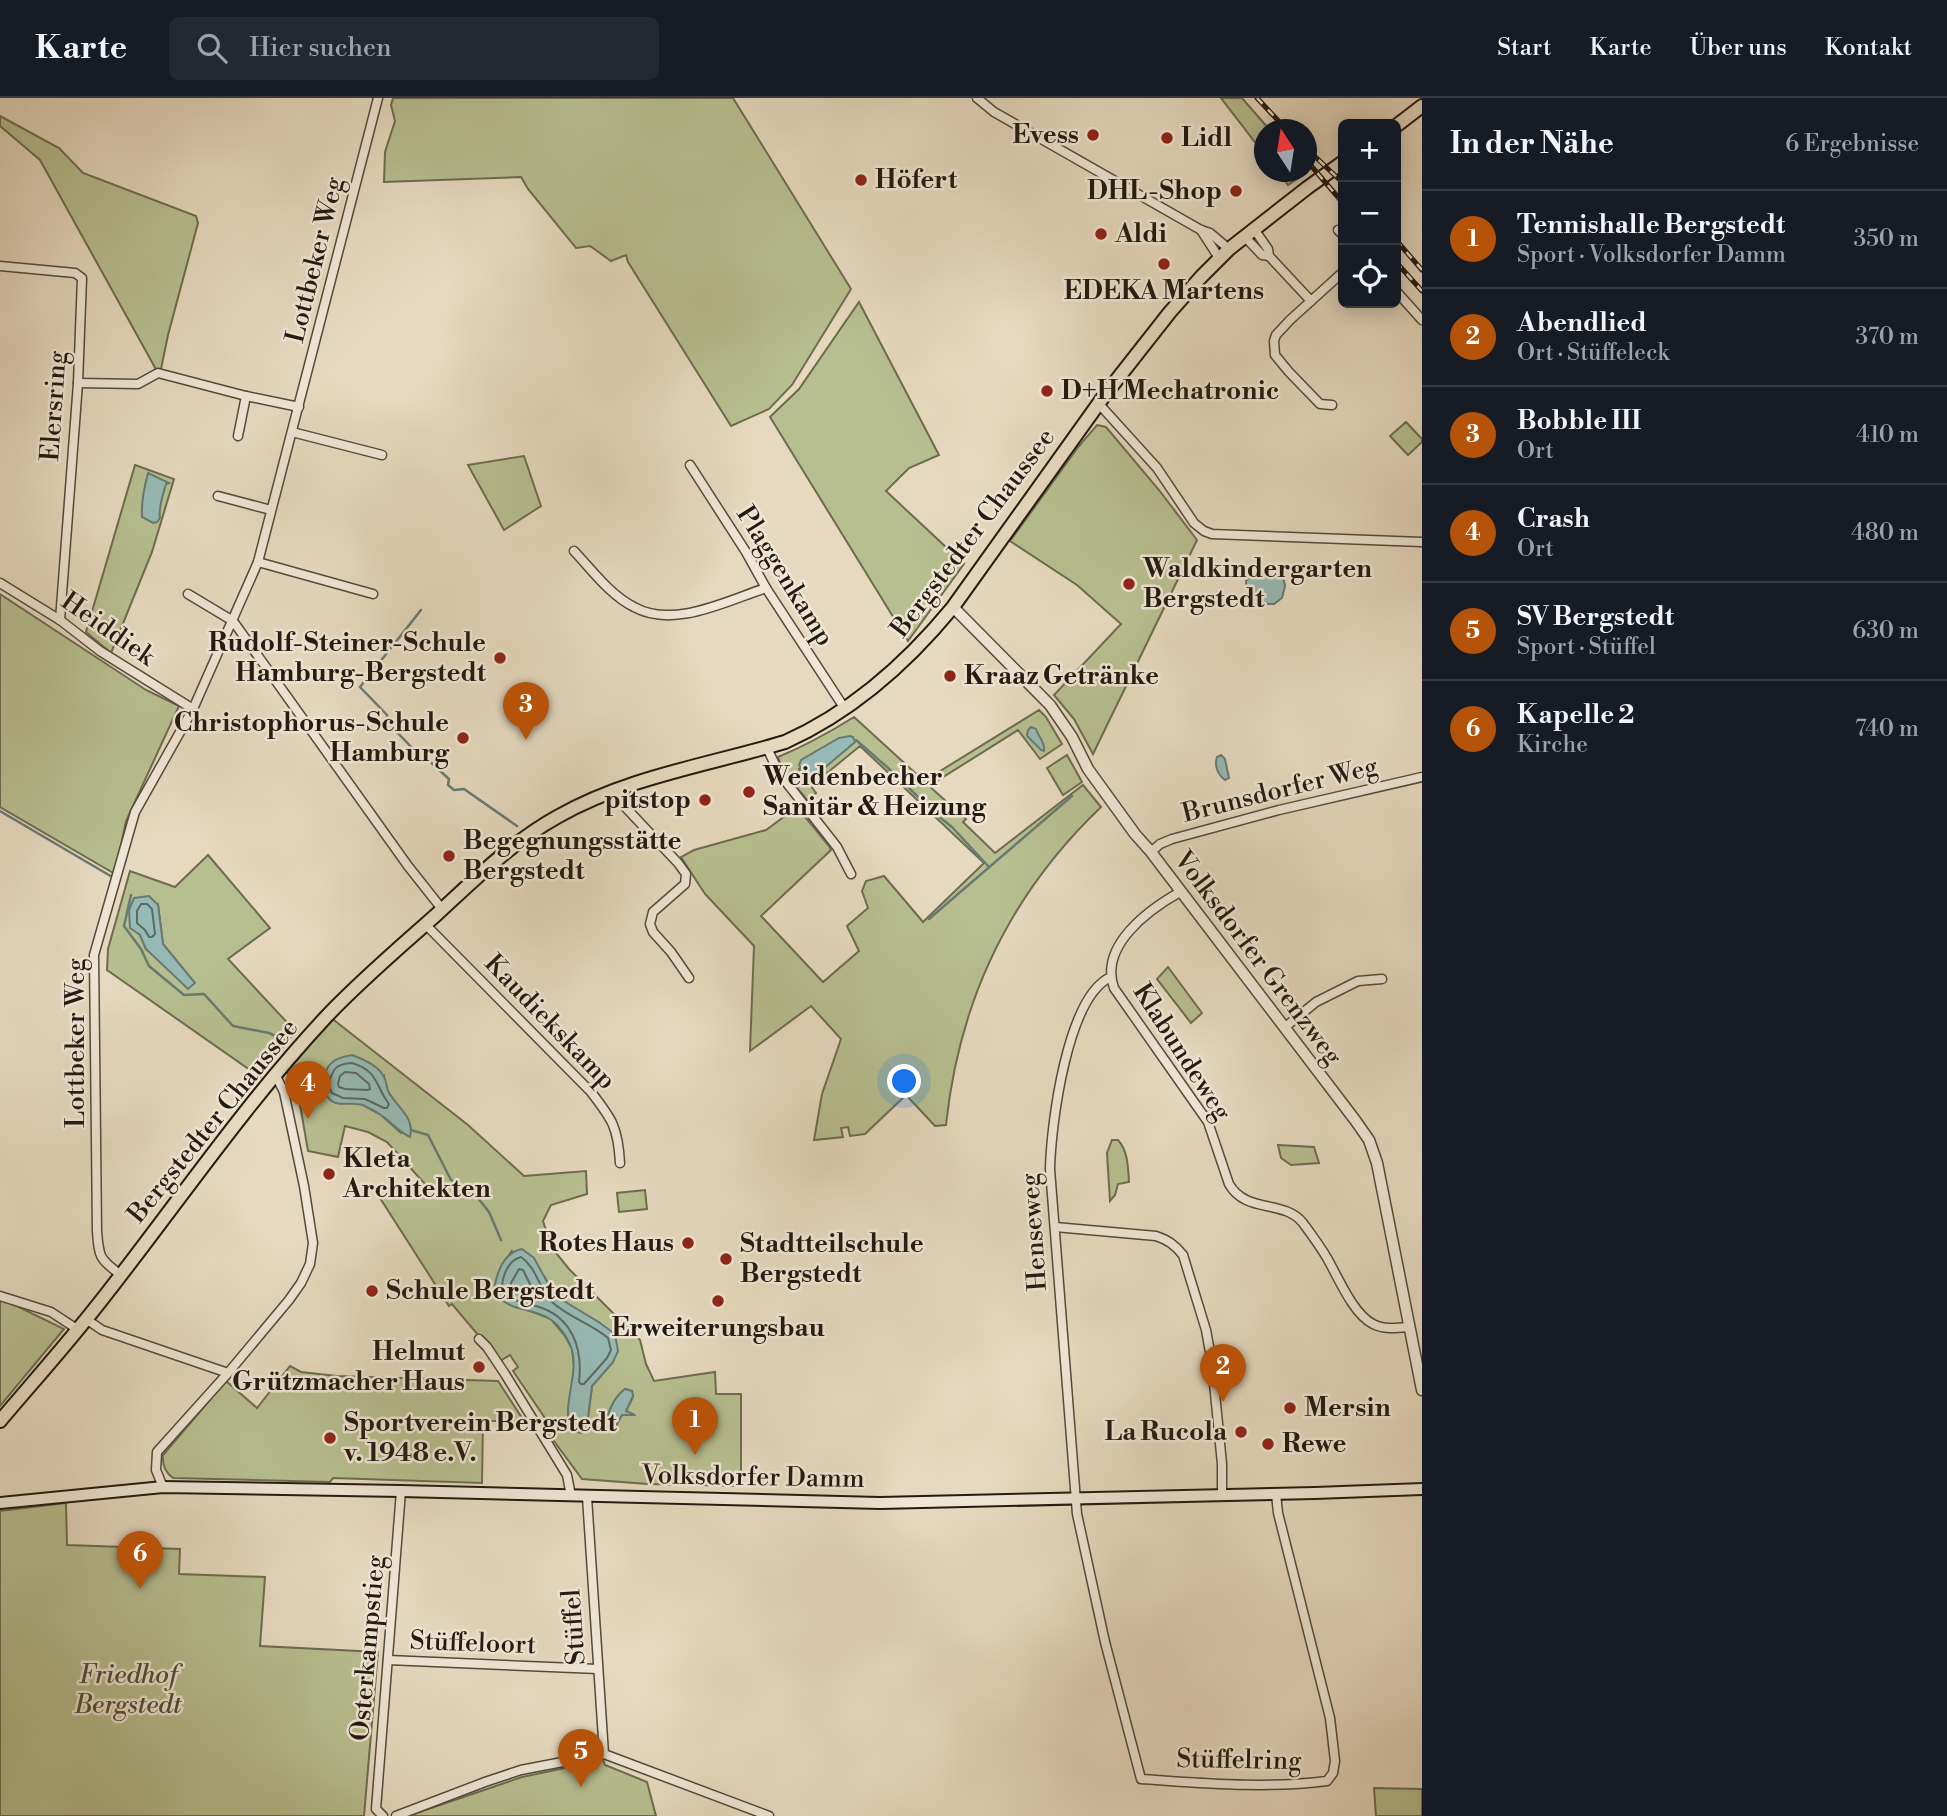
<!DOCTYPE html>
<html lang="de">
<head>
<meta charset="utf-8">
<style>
  :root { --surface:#171b24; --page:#242831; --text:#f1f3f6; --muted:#9ea1a6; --line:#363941; --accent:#b45309 }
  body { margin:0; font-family:"Libre Bodoni",serif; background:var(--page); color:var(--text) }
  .controls { position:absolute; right:21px; top:21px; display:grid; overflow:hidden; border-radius:10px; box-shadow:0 4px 18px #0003 }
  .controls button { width:63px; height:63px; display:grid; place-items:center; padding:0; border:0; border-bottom:2px solid var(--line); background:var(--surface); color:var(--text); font:35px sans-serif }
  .compass { position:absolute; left:1254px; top:21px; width:63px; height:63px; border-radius:50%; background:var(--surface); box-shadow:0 4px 18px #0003; rotate:348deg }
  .you { position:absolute; left:905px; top:984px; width:24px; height:24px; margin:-18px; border:5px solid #fff; border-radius:50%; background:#1a73e8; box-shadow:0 0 0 10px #1a73e833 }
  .badge { display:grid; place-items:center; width:46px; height:46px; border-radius:50%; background:var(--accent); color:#fff; font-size:23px; font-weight:700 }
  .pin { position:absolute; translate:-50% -58px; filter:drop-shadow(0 2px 4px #0008) }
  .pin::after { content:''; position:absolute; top:37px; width:24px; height:21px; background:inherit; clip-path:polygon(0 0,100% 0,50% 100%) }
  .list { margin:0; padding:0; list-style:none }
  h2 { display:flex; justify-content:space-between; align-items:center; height:91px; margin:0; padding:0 28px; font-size:30px }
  h2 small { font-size:23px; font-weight:400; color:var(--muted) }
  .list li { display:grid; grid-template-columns:46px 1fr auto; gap:21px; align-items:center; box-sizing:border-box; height:98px; padding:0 28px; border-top:2px solid var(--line) }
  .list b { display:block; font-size:26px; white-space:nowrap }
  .list p { margin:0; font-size:23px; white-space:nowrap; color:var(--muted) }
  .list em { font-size:23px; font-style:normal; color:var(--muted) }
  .icon { flex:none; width:38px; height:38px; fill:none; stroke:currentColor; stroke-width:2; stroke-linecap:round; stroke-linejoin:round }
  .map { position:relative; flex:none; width:1422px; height:1718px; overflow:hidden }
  header { display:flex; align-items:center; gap:42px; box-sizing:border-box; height:98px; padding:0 35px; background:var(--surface); border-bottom:2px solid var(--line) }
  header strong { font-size:33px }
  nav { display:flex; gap:38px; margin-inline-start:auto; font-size:24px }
  .search { width:490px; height:63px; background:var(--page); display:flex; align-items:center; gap:18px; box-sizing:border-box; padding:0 24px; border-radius:10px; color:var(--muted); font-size:26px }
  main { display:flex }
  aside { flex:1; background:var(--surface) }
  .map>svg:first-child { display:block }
</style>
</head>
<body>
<header>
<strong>Karte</strong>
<div class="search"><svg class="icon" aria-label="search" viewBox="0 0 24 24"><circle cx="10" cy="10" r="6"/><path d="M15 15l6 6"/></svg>Hier suchen</div>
<nav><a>Start</a><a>Karte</a><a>Über uns</a><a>Kontakt</a></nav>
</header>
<main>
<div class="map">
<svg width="1422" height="1718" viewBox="0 0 1422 1718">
  <rect width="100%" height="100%" fill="#e6d9bf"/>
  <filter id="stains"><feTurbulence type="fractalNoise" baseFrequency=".00286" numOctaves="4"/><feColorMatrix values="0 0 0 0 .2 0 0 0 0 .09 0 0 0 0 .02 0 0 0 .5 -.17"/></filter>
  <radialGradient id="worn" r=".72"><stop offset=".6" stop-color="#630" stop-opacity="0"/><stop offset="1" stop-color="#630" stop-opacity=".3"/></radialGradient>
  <g fill="#b7bf90" stroke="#6d6c50" stroke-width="2" fill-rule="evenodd">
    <polygon points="393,0 733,0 851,191 792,287 769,311 731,328 628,164 626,157 611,163 590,148 576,150 528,91 521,79 384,84 385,54 395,23 391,7"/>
    <polygon points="1221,0 1242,0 1269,31 1265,32 1264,56"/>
    <polygon points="0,18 59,50 83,75 196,118 198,125 168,237 160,276 158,275 40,62 0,28"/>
    <polygon points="1278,74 1304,74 1306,75 1288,87"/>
    <polygon points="859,204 939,357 909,370 886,393 964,466 908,543 770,319 799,291"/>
    <polygon points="1406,324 1422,341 1422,344 1408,357 1390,338"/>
    <polygon points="1097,327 1106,329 1159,392 1197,442 1093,656 1074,621 1054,597 1121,526 1077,487 1010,443 1079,348"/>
    <polygon points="524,358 541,408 504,432 468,367"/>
    <polygon points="135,367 174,381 152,454 111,555 86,534"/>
    <polygon points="0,496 146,592 179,608 126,723 115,776 0,709"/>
    <path d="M1039,612L1046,619L1062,646L1040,661L1018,632L929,688L966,721L963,724L995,755L1083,687L1101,709C1010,796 959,902 946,1027L935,1028L906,997L865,1036L850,1038L848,1029L841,1030L843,1039L814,1042L822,996L841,941L811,908L750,953L754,848L705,796L681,759L694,752L766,732L797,709L829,748L831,752L761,818L823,884L859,853L847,828L868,810L862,793L866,783L884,778L923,824L984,765L860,648L811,688L816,695L807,702C797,689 782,675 778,659C805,648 830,634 854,619L924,683ZM855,644L811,680C806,679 802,676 799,671Z"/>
    <polygon points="1067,657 1082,684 1063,697 1047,670"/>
    <path d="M208,757L270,830L228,861L295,933L260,979L107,872L108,851L130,773L175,789ZM158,807L163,846L194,885L146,851L140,837Z"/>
    <polygon points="1168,869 1202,915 1191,925 1157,881"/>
    <path d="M330,919L468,1027L524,1078L586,1073L587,1096L551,1107L543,1123L552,1150L569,1171L640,1242L646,1266L654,1283L715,1274L716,1296H741V1388L648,1386L582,1381L548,1335L553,1332L513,1273L518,1269L510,1257L500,1263L452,1206L449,1208L380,1100L425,1086L387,1044L368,1034L345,1028L338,1059L308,1053L297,989L285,971ZM384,978C385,984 386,990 389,995C397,1008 409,1017 411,1032L401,1035L381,1017L363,1007ZM512,1153L544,1178L552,1193L559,1201L600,1225L613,1264L592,1288L587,1327L568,1324L574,1269L572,1251L565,1238L551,1221L499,1201L494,1192C497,1177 502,1165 512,1153ZM625,1291L632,1293L633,1299L626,1313L633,1317H622L605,1328C608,1314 613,1300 625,1291Z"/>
    <path d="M1112,1042H1118C1128,1053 1128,1069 1129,1084L1118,1086L1115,1097L1110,1103L1107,1055Z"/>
    <polygon points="1278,1047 1314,1049 1319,1065 1291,1067 1281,1060"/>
    <polygon points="645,1092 647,1111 619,1114 617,1095"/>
    <polygon points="0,1200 64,1231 0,1308"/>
    <path d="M290,1268L301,1274L337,1278L498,1283L524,1323H483L482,1385L333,1380L330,1384L173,1380C165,1374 162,1367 163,1357L226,1283L257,1310Z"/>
    <polygon points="66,1405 67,1447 180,1451 179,1476 265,1479 260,1548 378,1554 364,1718 0,1718 0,1413"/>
    <polygon points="603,1662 605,1667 647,1684 656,1718 408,1718 522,1679"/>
    <polygon points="1374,1690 1422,1691 1422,1718 1376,1718"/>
  </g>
  <g fill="#96bab5" stroke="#687a73" stroke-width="2">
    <path d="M148,375L169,385L166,386C163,397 158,410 160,420L157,424L153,425L142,419C141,404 144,390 148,375Z"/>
    <path d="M1278,477L1283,479L1285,488L1282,500L1274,506H1264C1257,500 1253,492 1246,487V483L1250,479Z"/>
    <path d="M1031,629L1036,631C1038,638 1046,645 1044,653L1041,652L1027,638L1028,632Z"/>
    <polygon points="850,638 853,639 855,644 815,678 809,680 804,677 799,667 801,662 839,640"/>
    <path d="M1221,657L1225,661L1229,680L1225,682C1218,677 1214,668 1217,659Z"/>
    <polygon points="149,798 158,807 163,846 195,885 188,891 146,851 140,837 130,830 129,812 134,800"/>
    <path d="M352,957C363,961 379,968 384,979C387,984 386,990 389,995C398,1010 415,1020 410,1039C397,1033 390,1022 378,1015C374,1013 367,1009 363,1007C341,1002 334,1015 321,988C327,967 329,961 352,957Z"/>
    <path d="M522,1151L534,1160L552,1193L559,1200L600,1225L615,1236L618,1253L613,1264L592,1288L587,1327L581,1335L571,1333C561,1307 579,1278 572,1252C569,1242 559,1226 550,1221C530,1208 509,1216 494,1192C497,1174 503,1155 522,1151Z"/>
    <path d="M625,1291L632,1293L633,1298L626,1313L635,1317H622L615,1330L610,1333L605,1328C608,1314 613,1300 625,1291Z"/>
  </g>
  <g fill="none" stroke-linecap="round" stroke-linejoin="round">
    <g stroke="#5c6a62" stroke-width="2">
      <polygon points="141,806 147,806 152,811 155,836 152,839 149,839 145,832 137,825 137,813"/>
      <path d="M352,965C379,973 375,988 389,1006L387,1010H384L365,1001L343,1000L332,995L328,987C333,971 335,966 352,965Z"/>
      <polygon points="345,974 356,975 369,986 370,991 367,992 345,991 339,989 338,986 340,978"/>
      <path d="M521,1159C537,1170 539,1191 552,1204C568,1219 592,1226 608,1240L611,1252L607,1260L584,1286H581L579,1284C583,1250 572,1218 536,1208C524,1205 509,1203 502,1191C502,1179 508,1162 521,1159Z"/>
      <polygon points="519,1171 523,1172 534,1194 532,1197 522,1196 511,1189 511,1185"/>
    </g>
    <g stroke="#687a73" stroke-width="2.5">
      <polyline points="421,512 360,589 387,617 389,626 419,657 427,661 449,681 448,687 454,692 464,691 517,728"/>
      <polyline points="856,642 887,669 938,718 952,729 989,769"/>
      <polyline points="0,713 114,780"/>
      <polyline points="131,797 124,828 141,851 149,868 184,897 204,896 233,928 269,935 287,943"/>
      <polyline points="929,821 1072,698"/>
      <polyline points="411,1032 428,1037 451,1082 474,1095 489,1114 501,1142"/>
    </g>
    <defs>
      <g id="minor">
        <polyline points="977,0 994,14 1201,132 1210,135 1229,151"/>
        <polyline points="1254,131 1268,151 1269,158 1311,203"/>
        <polyline points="1201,132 1219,160"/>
        <polyline points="1338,132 1343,137"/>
        <polyline points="1245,139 1262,157 1269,158"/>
        <polyline points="0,168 75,175 82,180 78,285 60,522"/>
        <polyline points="1396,193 1422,222"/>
        <polyline points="78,285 138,286 158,275 246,298 299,309"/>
        <polyline points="1099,306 1157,370 1194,425 1204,433 1212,436 1422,444"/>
        <polyline points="1332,307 1320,306 1289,274 1275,257 1274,243 1276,237 1290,222 1343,174"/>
        <polyline points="292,334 382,357"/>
        <polyline points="238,338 246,298"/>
        <polyline points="690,367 746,454 766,490 845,611"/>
        <polyline points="218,398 271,412"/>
        <path d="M574,453C592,472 610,497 634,509C674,531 726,503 766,490"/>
        <polyline points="258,464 373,496"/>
        <polyline points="0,485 60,522 100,553 193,611"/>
        <polyline points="188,496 233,523 408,768 442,811"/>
        <polyline points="767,650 779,675 837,749 851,776"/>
        <polyline points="610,693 678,765 686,776 685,786 653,814 650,826 653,834 671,854 689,880"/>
        <polyline points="1151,754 1160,746 1172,741 1279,712 1422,679"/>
        <path d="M1180,794C1148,812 1099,848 1114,890L1208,1024L1229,1086C1246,1116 1284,1101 1303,1125C1311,1136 1320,1148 1327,1160C1338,1179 1353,1216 1373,1226C1384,1232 1398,1230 1410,1229"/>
        <path d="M425,826L591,994C612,1021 618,1029 620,1065"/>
        <path d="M1111,879C1067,898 1051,1027 1050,1071L1077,1416L1105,1544L1141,1681C1202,1685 1265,1691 1327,1683L1333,1675L1335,1663L1330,1620L1278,1415L1276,1396"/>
        <polyline points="1284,930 1316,904 1358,883 1382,881"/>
        <path d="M1055,1129L1156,1138C1168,1142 1175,1147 1183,1157L1206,1232L1212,1265L1222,1366V1396"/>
        <path d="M121,1177C99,1161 99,1159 97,1133L94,857L135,714L193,611L258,464L378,0"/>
        <polyline points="0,1198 51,1214 77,1231"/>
        <polyline points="86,1221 102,1232 228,1275"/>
        <polyline points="479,1241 487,1249 505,1276 567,1377 571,1398"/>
        <polyline points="163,1389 156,1372 157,1354 228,1275 289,1202 301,1185 310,1166 313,1145 304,1088 284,994 276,978"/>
        <polyline points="587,1399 604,1656 769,1718"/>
        <polyline points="388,1562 598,1571"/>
        <polyline points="383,1718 376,1711 401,1393"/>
        <polyline points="396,1718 485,1684 521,1672 604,1656"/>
      </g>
      <polyline id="tertiary" points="953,509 1050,607 1072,639 1088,671 1135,736 1151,754 1355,1022 1369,1042 1377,1065 1422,1292"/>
      <polyline id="secondary" points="0,1405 163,1389 401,1393 880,1405 1315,1395 1422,1391"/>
      <g id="primary">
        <polyline points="1396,28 1422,8"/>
        <path d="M0,1323C33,1284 68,1245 100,1204C175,1109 243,1008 326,919C360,883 399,850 436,817C474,782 512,744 557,719C627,679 708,667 785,644C852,614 907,565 953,509L1104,298L1170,214L1201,179L1229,151L1307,90L1343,64"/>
      </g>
    </defs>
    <use href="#minor" stroke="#544a3c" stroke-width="11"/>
    <use href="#tertiary" stroke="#544a3c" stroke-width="13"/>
    <use href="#secondary" stroke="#231a10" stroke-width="14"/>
    <use href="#primary" stroke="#231a10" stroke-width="16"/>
    <use href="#minor" stroke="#efe6d5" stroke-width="8"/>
    <use href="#tertiary" stroke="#efe6d5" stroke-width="10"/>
    <use href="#secondary" stroke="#efe6d5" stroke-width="10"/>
    <use href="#primary" stroke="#e6d9bf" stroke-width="12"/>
    <defs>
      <g id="rail">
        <polyline points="1257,0 1287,32"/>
        <polyline points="1307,51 1343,85"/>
        <polyline points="1307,63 1343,105"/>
        <polyline points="1396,142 1422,172"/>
        <polyline points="1396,164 1422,193"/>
      </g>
    </defs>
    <use href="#rail" stroke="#231a10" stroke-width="5"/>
    <use href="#rail" stroke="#efe6d5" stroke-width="2.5" stroke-dasharray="8" stroke-linecap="butt"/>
  </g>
  <g fill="#8f2418" stroke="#efe6d5" stroke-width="2.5">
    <circle cx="1093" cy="37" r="7"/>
    <circle cx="1167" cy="40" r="7"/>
    <circle cx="861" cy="82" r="7"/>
    <circle cx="1236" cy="93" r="7"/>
    <circle cx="1101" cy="136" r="7"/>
    <circle cx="1164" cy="166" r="7"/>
    <circle cx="1047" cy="293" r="7"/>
    <circle cx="1129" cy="486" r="7"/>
    <circle cx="500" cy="560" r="7"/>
    <circle cx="950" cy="578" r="7"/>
    <circle cx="463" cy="640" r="7"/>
    <circle cx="749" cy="694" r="7"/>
    <circle cx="705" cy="702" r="7"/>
    <circle cx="449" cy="758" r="7"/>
    <circle cx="329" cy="1076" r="7"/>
    <circle cx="688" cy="1145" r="7"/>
    <circle cx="726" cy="1161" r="7"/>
    <circle cx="372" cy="1193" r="7"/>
    <circle cx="718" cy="1203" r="7"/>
    <circle cx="479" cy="1269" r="7"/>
    <circle cx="1290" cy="1310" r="7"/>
    <circle cx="1241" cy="1334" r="7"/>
    <circle cx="330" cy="1340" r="7"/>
    <circle cx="1268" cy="1346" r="7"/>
  </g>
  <g text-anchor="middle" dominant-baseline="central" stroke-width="5" stroke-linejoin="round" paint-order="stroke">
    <g font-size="26" font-weight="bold" fill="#231a10" stroke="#efe6d5" text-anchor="start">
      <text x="1079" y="37" text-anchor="end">Evess</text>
      <text x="1181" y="40">Lidl</text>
      <text x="875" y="82">Höfert</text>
      <text x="1222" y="93" text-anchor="end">DHL-Shop</text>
      <text x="1115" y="136">Aldi</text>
      <text x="1164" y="193" text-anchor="middle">EDEKA Martens</text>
      <text x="1061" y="293">D+H Mechatronic</text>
      <text x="1143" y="471">Waldkindergarten<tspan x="1143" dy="30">Bergstedt</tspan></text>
      <text x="486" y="545" text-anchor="end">Rudolf-Steiner-Schule<tspan x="486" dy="30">Hamburg-Bergstedt</tspan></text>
      <text x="964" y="578">Kraaz Getränke</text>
      <text x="449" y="625" text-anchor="end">Christophorus-Schule<tspan x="449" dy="30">Hamburg</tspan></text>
      <text x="763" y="679">Weidenbecher<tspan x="763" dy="30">Sanitär &amp; Heizung</tspan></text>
      <text x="691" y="702" text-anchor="end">pitstop</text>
      <text x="463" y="743">Begegnungsstätte<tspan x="463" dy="30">Bergstedt</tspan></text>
      <text x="343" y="1061">Kleta<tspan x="343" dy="30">Architekten</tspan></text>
      <text x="674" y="1145" text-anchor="end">Rotes Haus</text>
      <text x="740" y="1146">Stadtteilschule<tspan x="740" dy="30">Bergstedt</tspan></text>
      <text x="386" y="1193">Schule Bergstedt</text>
      <text x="718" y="1230" text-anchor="middle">Erweiterungsbau</text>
      <text x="465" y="1254" text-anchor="end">Helmut<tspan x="465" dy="30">Grützmacher Haus</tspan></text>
      <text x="1304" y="1310">Mersin</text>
      <text x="344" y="1325">Sportverein Bergstedt<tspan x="344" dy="30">v. 1948 e.V.</tspan></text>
      <text x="1227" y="1334" text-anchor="end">La Rucola</text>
      <text x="1282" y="1346">Rewe</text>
    </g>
    <g font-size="26" fill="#231a10" stroke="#efe6d5">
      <text transform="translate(315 162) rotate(-76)">Lottbeker Weg</text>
      <text transform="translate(54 308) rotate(-86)">Elersring</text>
      <text transform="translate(973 435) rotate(-53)">Bergstedter Chaussee</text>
      <text transform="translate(785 478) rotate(58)">Plaggenkamp</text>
      <text transform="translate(108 531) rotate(35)">Heiddiek</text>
      <text transform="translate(1280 692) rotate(-14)">Brunsdorfer Weg</text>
      <text transform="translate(1258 860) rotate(53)">Volksdorfer Grenzweg</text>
      <text transform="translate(550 924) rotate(46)">Kaudiekskamp</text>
      <text transform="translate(76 945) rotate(-90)">Lottbeker Weg</text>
      <text transform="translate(1182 954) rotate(57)">Klabundeweg</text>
      <text transform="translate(213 1023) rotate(-51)">Bergstedter Chaussee</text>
      <text transform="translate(1034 1134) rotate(-94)">Henseweg</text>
      <text transform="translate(753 1379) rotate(1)">Volksdorfer Damm</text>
      <text transform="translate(574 1529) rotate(-94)">Stüffel</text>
      <text transform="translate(473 1545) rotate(2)">Stüffeloort</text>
      <text transform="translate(368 1550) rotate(-85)">Osterkampstieg</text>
      <text transform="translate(1239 1662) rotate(1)">Stüffelring</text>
    </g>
    <g font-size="26" font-style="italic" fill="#4f4c36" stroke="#efe6d5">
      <text x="128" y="1577">Friedhof<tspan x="128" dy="30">Bergstedt</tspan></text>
    </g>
  </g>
  <rect width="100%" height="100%" filter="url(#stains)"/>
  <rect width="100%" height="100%" fill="url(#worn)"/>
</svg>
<div class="controls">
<button>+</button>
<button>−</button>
<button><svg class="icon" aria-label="locate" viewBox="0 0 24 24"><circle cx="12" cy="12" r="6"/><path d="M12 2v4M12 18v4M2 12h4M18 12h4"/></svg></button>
</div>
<svg class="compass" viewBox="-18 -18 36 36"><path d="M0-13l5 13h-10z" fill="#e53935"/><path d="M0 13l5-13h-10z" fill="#9ea1a6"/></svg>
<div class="you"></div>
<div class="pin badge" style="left:695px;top:1357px">1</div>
<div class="pin badge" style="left:1223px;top:1304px">2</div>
<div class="pin badge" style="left:526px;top:642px">3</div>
<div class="pin badge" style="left:308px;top:1021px">4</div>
<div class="pin badge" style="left:581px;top:1689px">5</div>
<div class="pin badge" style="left:140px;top:1491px">6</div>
</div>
<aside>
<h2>In der Nähe<small>6 Ergebnisse</small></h2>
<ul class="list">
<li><span class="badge">1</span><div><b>Tennishalle Bergstedt</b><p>Sport · Volksdorfer Damm</p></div><em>350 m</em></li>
<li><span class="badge">2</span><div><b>Abendlied</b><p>Ort · Stüffeleck</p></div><em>370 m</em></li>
<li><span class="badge">3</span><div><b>Bobble III</b><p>Ort</p></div><em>410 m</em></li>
<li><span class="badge">4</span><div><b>Crash</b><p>Ort</p></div><em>480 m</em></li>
<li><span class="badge">5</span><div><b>SV Bergstedt</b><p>Sport · Stüffel</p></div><em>630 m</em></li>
<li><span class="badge">6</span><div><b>Kapelle 2</b><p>Kirche</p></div><em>740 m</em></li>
</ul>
</aside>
</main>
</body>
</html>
